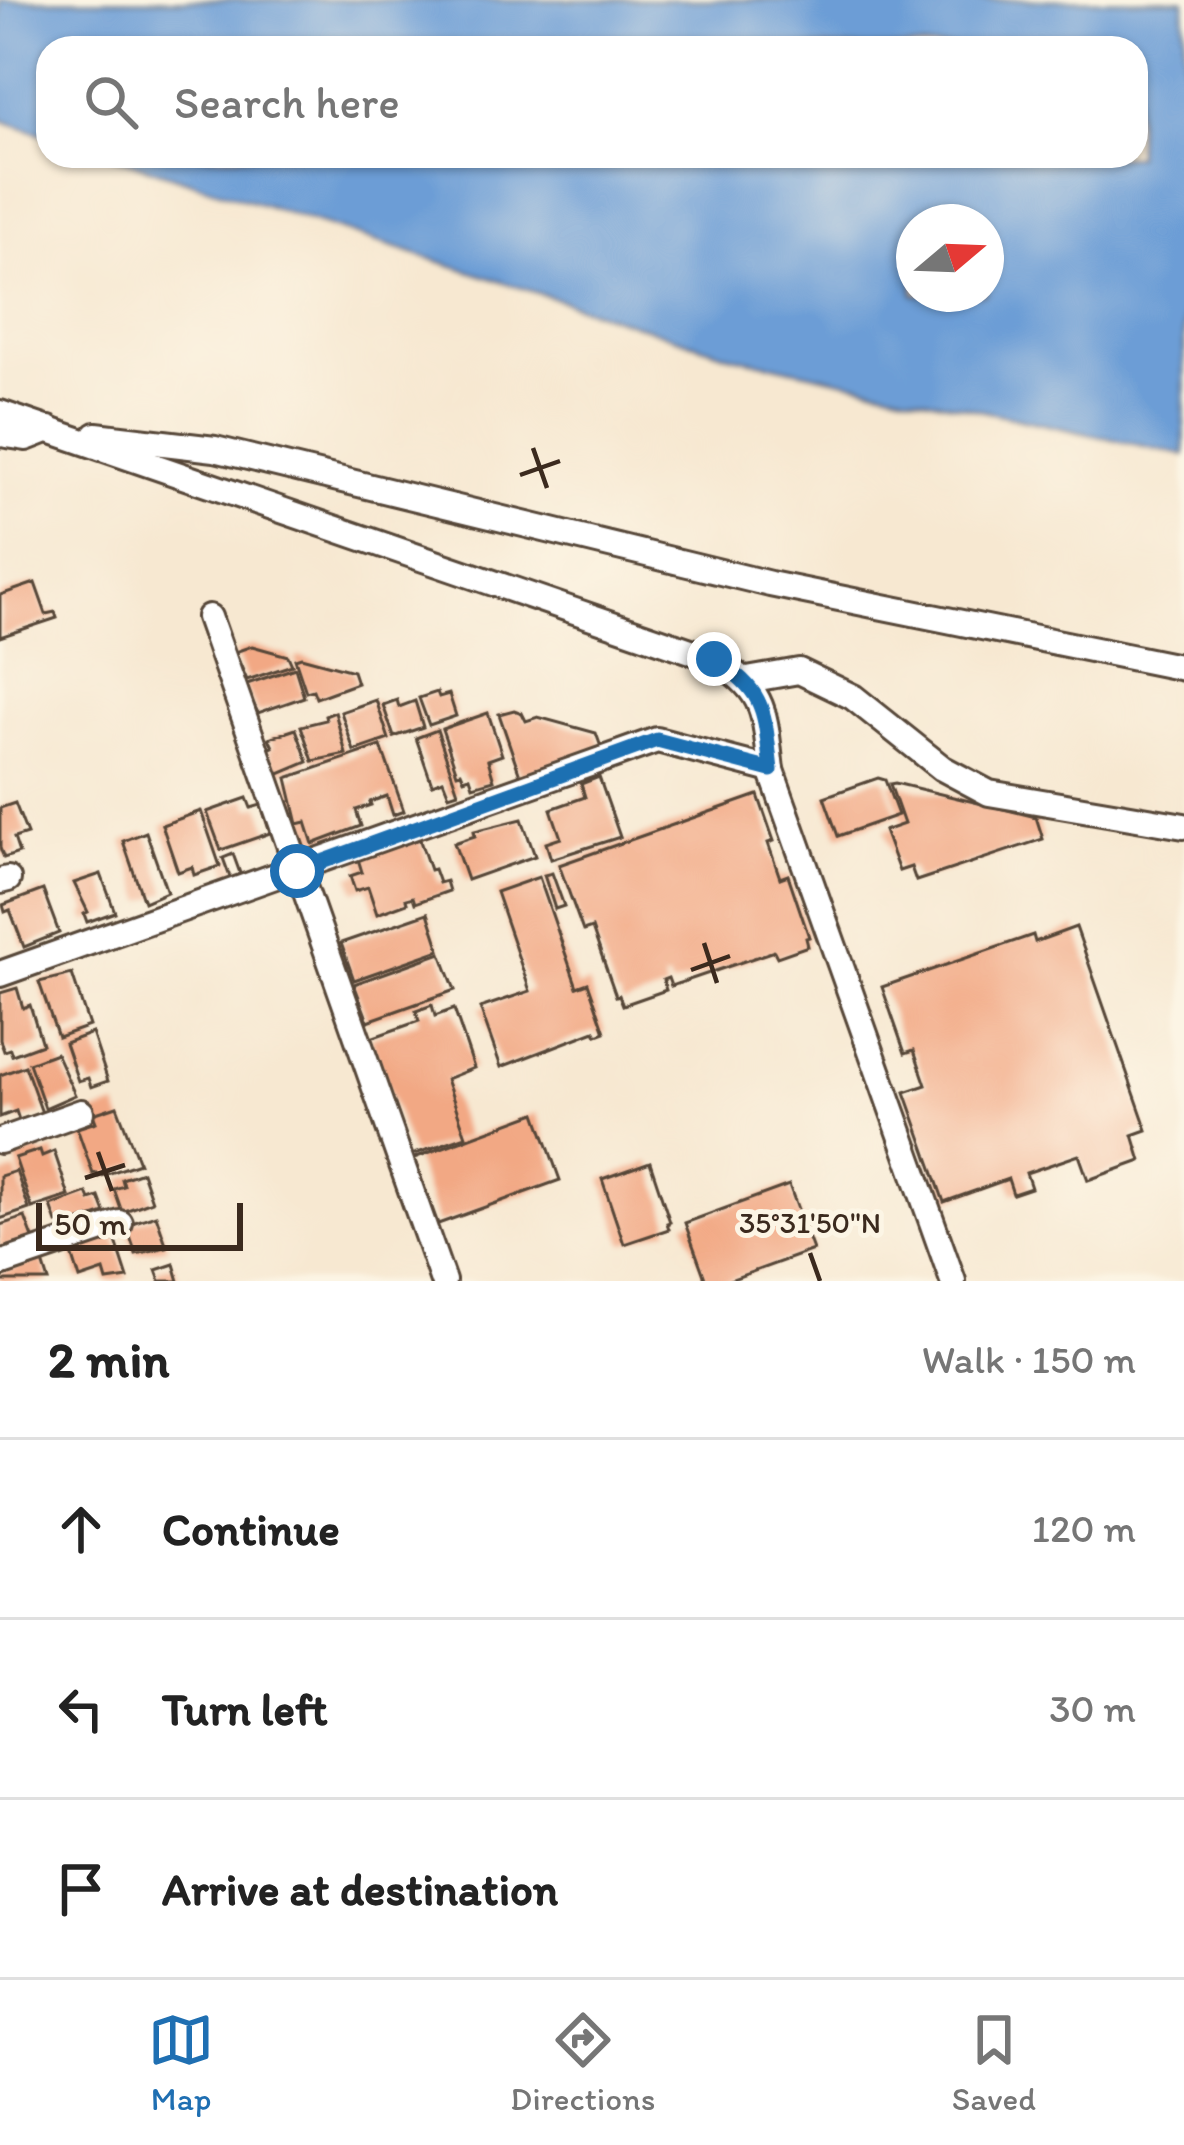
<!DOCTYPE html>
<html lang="en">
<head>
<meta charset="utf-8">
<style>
  :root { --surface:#fff; --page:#f2f2f2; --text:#222; --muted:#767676; --line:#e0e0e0; --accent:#1f6fb2 }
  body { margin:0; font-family:Itim,sans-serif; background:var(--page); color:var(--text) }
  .compass { position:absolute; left:896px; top:204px; width:108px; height:108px; border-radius:50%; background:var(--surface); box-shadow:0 3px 9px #0004; rotate:71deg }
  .scale { position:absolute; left:36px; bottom:30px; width:207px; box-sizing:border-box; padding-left:12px; border:6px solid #3b2a1e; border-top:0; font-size:33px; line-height:42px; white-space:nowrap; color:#3b2a1e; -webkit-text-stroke:9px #fcf5e5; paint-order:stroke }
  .stop { position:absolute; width:36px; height:36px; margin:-27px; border:9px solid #1f6fb2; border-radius:50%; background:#fff }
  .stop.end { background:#1f6fb2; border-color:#fff; box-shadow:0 3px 12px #0008 }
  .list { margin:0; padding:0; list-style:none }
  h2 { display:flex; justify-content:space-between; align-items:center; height:156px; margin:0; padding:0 48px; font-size:51px }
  h2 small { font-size:39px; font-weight:400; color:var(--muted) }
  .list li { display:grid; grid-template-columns:78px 1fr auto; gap:36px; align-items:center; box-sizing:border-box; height:180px; padding:0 48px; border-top:3px solid var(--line) }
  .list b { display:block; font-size:45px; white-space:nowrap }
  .list em { font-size:39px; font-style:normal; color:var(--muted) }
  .icon { flex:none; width:66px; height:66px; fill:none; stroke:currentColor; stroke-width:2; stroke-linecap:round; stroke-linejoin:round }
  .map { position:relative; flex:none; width:1184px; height:1281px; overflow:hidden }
  .search { position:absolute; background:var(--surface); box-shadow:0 3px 9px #0004; left:36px; right:36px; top:36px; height:132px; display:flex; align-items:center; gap:30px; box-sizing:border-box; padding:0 42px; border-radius:36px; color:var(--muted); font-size:45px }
  .sheet { height:696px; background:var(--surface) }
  nav { display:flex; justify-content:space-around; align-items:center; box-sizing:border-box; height:168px; border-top:3px solid var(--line); background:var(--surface); font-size:33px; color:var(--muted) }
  nav a { display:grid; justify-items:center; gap:6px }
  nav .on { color:var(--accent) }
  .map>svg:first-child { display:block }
</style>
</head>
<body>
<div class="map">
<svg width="1184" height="1281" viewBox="0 0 1184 1281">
  <rect width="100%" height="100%" fill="#fcf5e5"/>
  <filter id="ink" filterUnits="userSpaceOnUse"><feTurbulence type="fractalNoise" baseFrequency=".00833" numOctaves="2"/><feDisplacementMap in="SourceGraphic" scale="24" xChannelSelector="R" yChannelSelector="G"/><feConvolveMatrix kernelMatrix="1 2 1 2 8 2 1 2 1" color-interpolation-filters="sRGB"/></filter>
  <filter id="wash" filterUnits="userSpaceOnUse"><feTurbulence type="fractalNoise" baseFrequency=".004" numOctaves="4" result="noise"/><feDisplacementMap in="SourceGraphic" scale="48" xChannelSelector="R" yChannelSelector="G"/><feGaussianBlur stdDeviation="2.7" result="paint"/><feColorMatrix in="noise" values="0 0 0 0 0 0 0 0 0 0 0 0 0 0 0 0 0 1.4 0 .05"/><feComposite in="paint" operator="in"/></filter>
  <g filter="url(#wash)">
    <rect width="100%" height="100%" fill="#f7e8d1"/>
    <path fill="#6c9dd6" stroke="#54647a" stroke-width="3" fill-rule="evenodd" d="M0,0H1184V455L733,356L111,156H1136V48H48V136L0,120ZM914,222H986V294H914Z"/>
    <g id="blocks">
      <g fill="#f2a884">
        <polygon points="35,583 46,614 55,612 57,618 0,637 0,595"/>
        <polygon points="252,646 288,656 292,665 247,680 235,652"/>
        <polygon points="301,657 353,671 357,683 316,698 313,690 306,692 295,659"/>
        <polygon points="295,668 304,697 258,713 244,685"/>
        <polygon points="437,692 439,697 449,694 456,716 429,725 419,698"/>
        <polygon points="376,700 389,739 354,751 341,712"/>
        <polygon points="397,700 399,707 415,701 423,727 394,737 383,705"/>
        <polygon points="514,710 522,713 526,721 538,717 596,733 601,747 520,775 499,714"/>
        <polygon points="335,712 346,754 313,761 301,726 326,720 325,716"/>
        <polygon points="488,713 502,755 488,760 494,780 473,786 470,777 464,779 461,772 457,773 442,729"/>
        <polygon points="296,729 308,762 277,775 268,749 273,747 269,738"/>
        <polygon points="437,730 458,792 449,795 443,780 432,784 416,738"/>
        <polygon points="381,746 404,811 393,815 387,796 370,802 371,805 356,810 361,826 313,844 306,822 298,824 287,778"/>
        <polygon points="599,777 620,837 551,859 546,843 561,838 551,809 585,797 581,784"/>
        <polygon points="878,778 885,780 898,815 838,836 824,797"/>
        <polygon points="895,783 1036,817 1043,839 916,881 911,867 899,871 884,831 904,824 890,784"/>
        <polygon points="758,795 774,841 768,843 780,878 788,875 809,937 806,938 808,946 777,957 774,951 671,986 668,978 663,980 666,990 623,1005 619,995 616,996 592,928 583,931 559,865"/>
        <polygon points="247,798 251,808 261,805 270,833 221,850 207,812"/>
        <polygon points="15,803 27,834 14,838 19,853 4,858 0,848 0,808"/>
        <polygon points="201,811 220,866 194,875 192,867 178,872 162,825"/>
        <polygon points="522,819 535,856 467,880 454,843 475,836 474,831"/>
        <polygon points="146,832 167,892 144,902 123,841"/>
        <polygon points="419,838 430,870 434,869 439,883 446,881 449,891 415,903 413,897 406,899 407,903 377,914 368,887 355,891 350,876 362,872 358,859"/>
        <polygon points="233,854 241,876 231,880 223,858"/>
        <polygon points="552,873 564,906 555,909 544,875"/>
        <polygon points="101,874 115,912 87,922 84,914 88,912 74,883"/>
        <polygon points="539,877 577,987 588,983 605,1032 597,1035 595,1031 501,1067 480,1008 530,991 496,892"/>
        <polygon points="43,890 59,933 24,947 10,910 5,912 3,905"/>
        <polygon points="428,913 440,950 354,980 341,943"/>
        <polygon points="1076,927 1147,1130 1133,1135 1141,1161 1088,1180 1079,1155 1026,1173 1031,1188 1013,1194 1008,1179 944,1202 905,1092 926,1085 914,1050 905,1053 882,987 1033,935 1035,942"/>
        <polygon points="441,953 455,990 368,1021 354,984"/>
        <polygon points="72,974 89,1026 58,1037 39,982"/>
        <polygon points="17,988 23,1008 30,1005 42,1044 12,1055 10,1049 4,1051 0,1040 0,993"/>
        <polygon points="432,1005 435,1016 454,1009 474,1068 446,1079 466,1136 412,1155 371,1038 419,1021 416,1011"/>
        <polygon points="92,1033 108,1081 91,1087 88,1078 78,1081 65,1043"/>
        <polygon points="56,1053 75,1095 45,1108 29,1063"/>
        <polygon points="25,1066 42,1113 19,1120 16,1111 0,1117 0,1075"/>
        <polygon points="117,1106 139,1163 99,1177 97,1173 93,1174 77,1128 96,1122 93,1114"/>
        <polygon points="536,1113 560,1180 438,1224 414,1158"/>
        <polygon points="40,1150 42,1156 54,1151 69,1196 32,1208 15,1158"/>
        <polygon points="650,1162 670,1222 667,1223 669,1229 624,1244 602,1179"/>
        <polygon points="16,1171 29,1209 0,1219 0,1176"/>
        <polygon points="142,1172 152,1201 122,1212 114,1189 124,1186 122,1179"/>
        <polygon points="789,1185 813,1250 727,1281 706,1281 685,1223"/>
        <polygon points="87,1193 90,1200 99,1197 105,1213 72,1224 70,1219 57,1223 51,1206"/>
        <polygon points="156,1215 167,1247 136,1254 126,1225"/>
        <polygon points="25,1217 33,1238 0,1249 0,1225"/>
        <polygon points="114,1235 128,1278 107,1281 104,1271 80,1279 72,1254 80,1251 79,1247"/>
        <polygon points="42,1259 49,1281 0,1281 0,1274"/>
        <polygon points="174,1264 179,1281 160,1281 156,1270"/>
      </g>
    </g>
  </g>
  <g filter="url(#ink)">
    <use href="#blocks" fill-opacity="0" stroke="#574639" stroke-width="3"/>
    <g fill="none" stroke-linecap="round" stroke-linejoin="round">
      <defs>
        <g id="minor">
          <path d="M0,413L714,659C767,692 764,711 771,770L953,1281"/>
          <polyline points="0,434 26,438 49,429"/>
          <polyline points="96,435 215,449 770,584 1184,668"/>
          <polyline points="209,617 443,1281"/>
          <polyline points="747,680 799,671 853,697 942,768 989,793 1184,826"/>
          <polyline points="0,881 8,879"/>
          <polyline points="0,974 657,740 771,770"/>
          <polyline points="0,1141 81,1112"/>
          <polyline points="0,1264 120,1223"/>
        </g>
      </defs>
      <use href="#minor" stroke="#574639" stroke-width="30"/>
      <use href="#minor" stroke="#fff" stroke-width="24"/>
    </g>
  </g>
  <g fill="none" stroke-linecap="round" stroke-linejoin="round" filter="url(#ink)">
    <path stroke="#1f6fb2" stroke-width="15" d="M297,871L657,740L771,770C764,711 767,692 714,659"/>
  </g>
  <path fill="none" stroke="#3b2a1e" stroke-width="4.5" d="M533,448L547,488M520,475L560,461M704,943L717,983M691,970L730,956M98,1152L112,1191M85,1178L125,1165M810,1253L820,1281"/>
  <g font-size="30" text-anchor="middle" fill="#3b2a1e" stroke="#fcf5e5" stroke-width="10" stroke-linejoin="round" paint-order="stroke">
    <text x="810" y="1233">35°31'50"N</text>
  </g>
</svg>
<svg class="compass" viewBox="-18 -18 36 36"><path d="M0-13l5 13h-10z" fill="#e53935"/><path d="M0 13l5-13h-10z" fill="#767676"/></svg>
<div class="scale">50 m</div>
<div class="stop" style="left:297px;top:871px"></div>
<div class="stop end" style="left:714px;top:659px"></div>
<div class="search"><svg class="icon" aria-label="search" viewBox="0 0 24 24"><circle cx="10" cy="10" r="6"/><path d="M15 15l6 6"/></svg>Search here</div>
</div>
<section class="sheet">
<h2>2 min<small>Walk · 150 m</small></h2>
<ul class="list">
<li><svg class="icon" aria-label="ahead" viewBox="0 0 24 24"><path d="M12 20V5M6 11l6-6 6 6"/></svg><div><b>Continue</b></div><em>120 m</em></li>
<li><svg class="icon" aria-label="left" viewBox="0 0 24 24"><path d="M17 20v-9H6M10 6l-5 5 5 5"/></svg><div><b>Turn left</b></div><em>30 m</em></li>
<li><svg class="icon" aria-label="arrive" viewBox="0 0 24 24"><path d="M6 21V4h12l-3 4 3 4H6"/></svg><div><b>Arrive at destination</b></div></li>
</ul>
</section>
<nav>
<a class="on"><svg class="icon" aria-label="map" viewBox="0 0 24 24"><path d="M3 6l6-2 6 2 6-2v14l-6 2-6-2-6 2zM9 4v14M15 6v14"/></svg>Map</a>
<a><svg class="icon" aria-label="directions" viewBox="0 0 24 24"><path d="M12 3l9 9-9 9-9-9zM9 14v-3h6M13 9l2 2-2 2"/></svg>Directions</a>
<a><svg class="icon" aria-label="saved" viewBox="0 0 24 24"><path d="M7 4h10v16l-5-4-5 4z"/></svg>Saved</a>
</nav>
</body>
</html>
